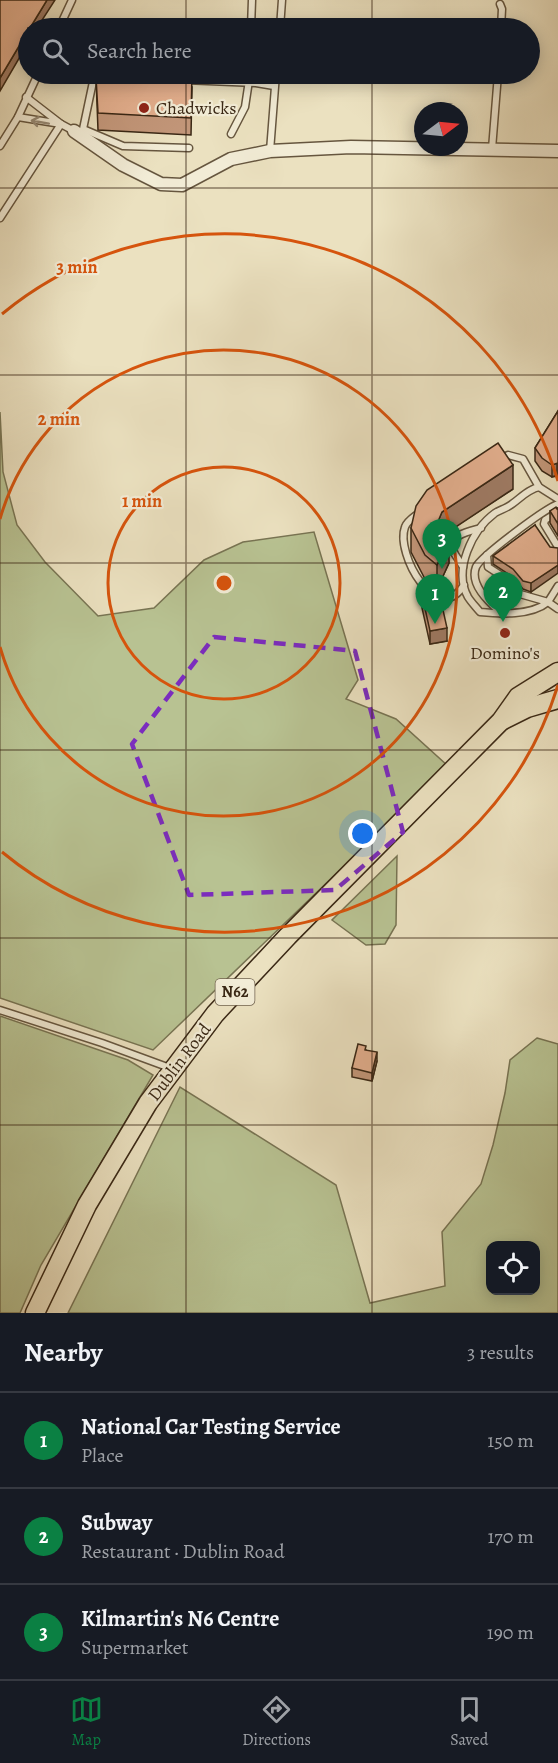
<!DOCTYPE html>
<html lang="en">
<head>
<meta charset="utf-8">
<style>
  :root { --surface:#171b24; --page:#242831; --text:#f1f3f6; --muted:#9ea1a6; --line:#363941; --accent:#0b8043 }
  body { margin:0; font-family:Alegreya,serif; background:var(--page); color:var(--text) }
  .controls { position:absolute; right:18px; bottom:18px; display:grid; overflow:hidden; border-radius:12px; box-shadow:0 3px 15px #0003 }
  .controls button { width:54px; height:54px; display:grid; place-items:center; padding:0; border:0; border-bottom:2px solid var(--line); background:var(--surface); color:var(--text); font:30px sans-serif }
  .compass { position:absolute; left:414px; top:102px; width:54px; height:54px; border-radius:50%; background:var(--surface); box-shadow:0 3px 15px #0003; rotate:74deg }
  .you { position:absolute; left:363px; top:834px; width:21px; height:21px; margin:-15px; border:4px solid #fff; border-radius:50%; background:#1a73e8; box-shadow:0 0 0 9px #1a73e833 }
  .badge { display:grid; place-items:center; width:39px; height:39px; border-radius:50%; background:var(--accent); color:#fff; font-size:20px; font-weight:700 }
  .pin { position:absolute; translate:-50% -50px; filter:drop-shadow(0 2px 3px #0008) }
  .pin::after { content:''; position:absolute; top:32px; width:21px; height:18px; background:inherit; clip-path:polygon(0 0,100% 0,50% 100%) }
  .list { margin:0; padding:0; list-style:none }
  h2 { display:flex; justify-content:space-between; align-items:center; height:78px; margin:0; padding:0 24px; font-size:26px }
  h2 small { font-size:20px; font-weight:400; color:var(--muted) }
  .list li { display:grid; grid-template-columns:39px 1fr auto; gap:18px; align-items:center; box-sizing:border-box; height:96px; padding:0 24px; border-top:2px solid var(--line) }
  .list b { display:block; font-size:22px; white-space:nowrap }
  .list p { margin:0; font-size:20px; white-space:nowrap; color:var(--muted) }
  .list em { font-size:20px; font-style:normal; color:var(--muted) }
  .icon { flex:none; width:33px; height:33px; fill:none; stroke:currentColor; stroke-width:2; stroke-linecap:round; stroke-linejoin:round }
  .map { position:relative; flex:none; width:558px; height:1313px; overflow:hidden }
  .search { position:absolute; background:var(--surface); box-shadow:0 3px 15px #0003; left:18px; right:18px; top:18px; height:66px; display:flex; align-items:center; gap:15px; box-sizing:border-box; padding:0 21px; border-radius:33px; color:var(--muted); font-size:22px }
  .sheet { height:366px; background:var(--surface) }
  nav { display:flex; justify-content:space-around; align-items:center; box-sizing:border-box; height:84px; border-top:2px solid var(--line); background:var(--surface); font-size:16px; color:var(--muted) }
  nav a { display:grid; justify-items:center; gap:3px }
  nav .on { color:var(--accent) }
  .map>svg:first-child { display:block }
</style>
</head>
<body>
<div class="map">
<svg width="558" height="1313" viewBox="0 0 558 1313">
  <rect width="100%" height="100%" fill="#ebe1c0"/>
  <filter id="stains"><feTurbulence type="fractalNoise" baseFrequency=".00333" numOctaves="4"/><feColorMatrix values="0 0 0 0 .2 0 0 0 0 .09 0 0 0 0 .02 0 0 0 .5 -.17"/></filter>
  <radialGradient id="worn" r=".72"><stop offset=".6" stop-color="#630" stop-opacity="0"/><stop offset="1" stop-color="#630" stop-opacity=".3"/></radialGradient>
  <g fill="#b8c292" stroke="#787453" stroke-width="1.5" fill-rule="evenodd">
    <polygon points="0,412 3,472 17,525 45,562 98,616 154,608 204,560 243,542 314,532 358,680 346,699 396,719 448,766 153,1050 0,998"/>
    <polygon points="397,856 396,925 385,944 366,945 332,920"/>
    <polygon points="0,1016 128,1060 153,1075 41,1265 20,1313 0,1313"/>
    <path d="M537,1038L558,1044V1313H68L180,1087L336,1185L370,1303L445,1286L442,1232L481,1184L493,1145L505,1093L510,1060ZM490,1246H536V1290H490Z"/>
  </g>
  <g fill="none" stroke-linecap="round" stroke-linejoin="round">
    <defs>
      <g id="service">
        <polyline points="500,4 502,9 501,28"/>
        <polyline points="59,28 72,0"/>
        <polyline points="251,28 252,0"/>
        <polyline points="280,28 282,0"/>
        <polyline points="102,77 94,77 83,129 123,146 189,148"/>
        <polyline points="184,80 256,83 274,86"/>
        <polyline points="18,117 61,124 26,97"/>
        <polyline points="231,134 245,107 250,74"/>
        <polyline points="0,146 18,117 38,74"/>
        <polyline points="492,149 498,74"/>
        <polyline points="270,151 276,74"/>
        <polyline points="0,218 61,124 74,131"/>
        <polyline points="499,460 508,455 523,459 539,487 558,499"/>
        <path d="M539,487C527,490 522,497 512,504C507,508 500,510 495,513C472,530 453,570 468,597C471,602 476,607 480,612C500,614 531,616 548,602L558,609"/>
        <polyline points="558,512 545,520 544,524 558,547"/>
        <path d="M419,513C414,517 407,521 405,527C395,554 437,628 464,585"/>
        <polyline points="487,555 488,567 508,580 520,594 548,602 558,586"/>
        <path d="M463,567C460,561 455,556 453,550C447,535 471,531 481,528"/>
        <path d="M502,614C490,603 469,585 476,567C481,556 546,508 558,504"/>
        <polyline points="0,1010 102,1043 170,1068"/>
      </g>
      <polyline id="minor" points="74,131 123,165 161,184 182,185 231,159 270,151 351,147 558,151"/>
      <g id="primary">
        <polyline points="503,720 527,708 558,699"/>
        <polyline points="35,1313 87,1205 148,1103 215,1014 288,936 501,721 518,697 558,672"/>
      </g>
    </defs>
    <use href="#service" stroke="#66563f" stroke-width="9"/>
    <use href="#minor" stroke="#66563f" stroke-width="15"/>
    <use href="#primary" stroke="#392714" stroke-width="21"/>
    <use href="#service" stroke="#f2ecd6" stroke-width="6"/>
    <use href="#minor" stroke="#f2ecd6" stroke-width="12"/>
    <use href="#primary" stroke="#ebe1c0" stroke-width="18"/>
  </g>
  <g fill="#c29679" stroke="#392714" stroke-width="1.5">
    <polygon points="96,77 192,87 191,135 98,130"/>
    <polygon points="558,411 558,476 552,477 542,471 535,461 535,448"/>
    <polygon points="513,489 444,534 449,563 437,589 425,579 411,552 411,528"/>
    <polygon points="558,508 558,536 550,523 550,511"/>
    <polygon points="535,525 531,592 523,589 513,577 493,564 493,556"/>
    <polygon points="422,595 447,641 430,644 422,608"/>
    <polygon points="366,1050 377,1061 372,1081 352,1077 352,1068"/>
  </g>
  <g fill="#9e7a63" stroke="#392714" stroke-width="1.5">
    <polygon points="47,0 55,0 37,28 30,28"/>
    <polygon points="28,31 28,43 0,91 0,78"/>
    <polygon points="557,463 557,475 552,477 552,465"/>
    <polygon points="513,465 513,489 442,536 439,543 439,519 442,512"/>
    <polygon points="449,539 449,563 437,589 437,565"/>
    <polygon points="558,565 558,573 531,592 531,583"/>
    <polygon points="447,628 447,641 430,644 430,631"/>
    <polygon points="377,1052 377,1061 372,1081 372,1073"/>
  </g>
  <g fill="#e2ae8d" stroke="#392714" stroke-width="1.5">
    <polygon points="0,0 47,0 30,28 28,28 28,31 0,78"/>
    <polygon points="97,74 192,74 191,118 98,113 96,77"/>
    <polygon points="558,411 558,463 552,465 542,458 535,448"/>
    <polygon points="498,443 513,465 442,512 439,519 440,529 449,539 437,565 425,555 411,528 416,506 427,490"/>
    <polygon points="556,507 557,509 558,508 558,524 550,511"/>
    <polygon points="535,525 550,547 558,548 558,565 531,583 523,581 513,569 493,556"/>
    <polygon points="439,592 447,628 430,631 422,595"/>
    <polygon points="358,1044 366,1046 365,1050 377,1052 372,1073 352,1068"/>
  </g>
  <defs><path id="oneway-shaft" d="M-6 0H5M1.5-3L5.5 0L1.5 3" fill="none" stroke-width="1.6" stroke-linecap="round" stroke-linejoin="round" transform="scale(1.5)"/></defs>
  <use stroke="#968a75" href="#oneway-shaft" transform="translate(40 122) rotate(-170)"/>
  <path fill="none" stroke="#7b2cbf" stroke-width="4.5" stroke-dasharray="12 8" stroke-linejoin="round" d="M214,637L355,651L403,832L335,890L189,895L132,744Z"/>
  <path fill="none" stroke="#392714" stroke-width="1.5" stroke-opacity="0.55" d="M186,0V28M372,0V28M186,74V1313M372,74V1313M0,188H558M0,375H558M0,563H558M0,750H558M0,938H558M0,1125H558"/>
  <g fill="none" stroke="#d6540d" stroke-width="3">
    <circle cx="224" cy="583" r="116"/>
    <path d="M0 519A233 233 0 1 1 0 647"/>
    <path d="M558 685A349 349 0 0 1 2 852M2 314A349 349 0 0 1 558 481"/>
  </g>
  <g fill="#8f2418" stroke="#f2ecd6" stroke-width="2">
    <circle cx="144" cy="108" r="6"/>
    <circle cx="505" cy="633" r="6"/>
  </g>
  <g text-anchor="middle" dominant-baseline="central" stroke-width="4.5" stroke-linejoin="round" paint-order="stroke">
    <rect fill="#f2ecd6" stroke="#70624e" stroke-width="1.5" x="215.5" y="979" width="39" height="26" rx="4.5"/>
    <g font-size="16" font-weight="bold" fill="#392714">
      <text x="235" y="992">N62</text>
    </g>
    <g font-size="18" fill="#392714" stroke="#f2ecd6" text-anchor="start">
      <text x="156" y="108">Chadwicks</text>
      <text x="505" y="653" text-anchor="middle">Domino's</text>
    </g>
    <g font-size="18" fill="#392714" stroke="#f2ecd6">
      <text transform="translate(179 1062) rotate(-53)">Dublin Road</text>
    </g>
  </g>
  <circle cx="224" cy="583" r="9" fill="#d6540d" stroke="#f2ecd6" stroke-width="3"/>
  <g font-size="18" text-anchor="middle" font-weight="bold" fill="#d6540d" stroke="#f2ecd6" stroke-width="4.5" stroke-linejoin="round" paint-order="stroke">
    <text x="77" y="273">3 min</text>
    <text x="59" y="425">2 min</text>
    <text x="142" y="507">1 min</text>
  </g>
  <rect width="100%" height="100%" filter="url(#stains)"/>
  <rect width="100%" height="100%" fill="url(#worn)"/>
</svg>
<div class="controls">
<button><svg class="icon" aria-label="locate" viewBox="0 0 24 24"><circle cx="12" cy="12" r="6"/><path d="M12 2v4M12 18v4M2 12h4M18 12h4"/></svg></button>
</div>
<svg class="compass" viewBox="-18 -18 36 36"><path d="M0-13l5 13h-10z" fill="#e53935"/><path d="M0 13l5-13h-10z" fill="#9ea1a6"/></svg>
<div class="you"></div>
<div class="pin badge" style="left:435px;top:624px">1</div>
<div class="pin badge" style="left:503px;top:622px">2</div>
<div class="pin badge" style="left:442px;top:569px">3</div>
<div class="search"><svg class="icon" aria-label="search" viewBox="0 0 24 24"><circle cx="10" cy="10" r="6"/><path d="M15 15l6 6"/></svg>Search here</div>
</div>
<section class="sheet">
<h2>Nearby<small>3 results</small></h2>
<ul class="list">
<li><span class="badge">1</span><div><b>National Car Testing Service</b><p>Place</p></div><em>150 m</em></li>
<li><span class="badge">2</span><div><b>Subway</b><p>Restaurant · Dublin Road</p></div><em>170 m</em></li>
<li><span class="badge">3</span><div><b>Kilmartin's N6 Centre</b><p>Supermarket</p></div><em>190 m</em></li>
</ul>
</section>
<nav>
<a class="on"><svg class="icon" aria-label="map" viewBox="0 0 24 24"><path d="M3 6l6-2 6 2 6-2v14l-6 2-6-2-6 2zM9 4v14M15 6v14"/></svg>Map</a>
<a><svg class="icon" aria-label="directions" viewBox="0 0 24 24"><path d="M12 3l9 9-9 9-9-9zM9 14v-3h6M13 9l2 2-2 2"/></svg>Directions</a>
<a><svg class="icon" aria-label="saved" viewBox="0 0 24 24"><path d="M7 4h10v16l-5-4-5 4z"/></svg>Saved</a>
</nav>
</body>
</html>
